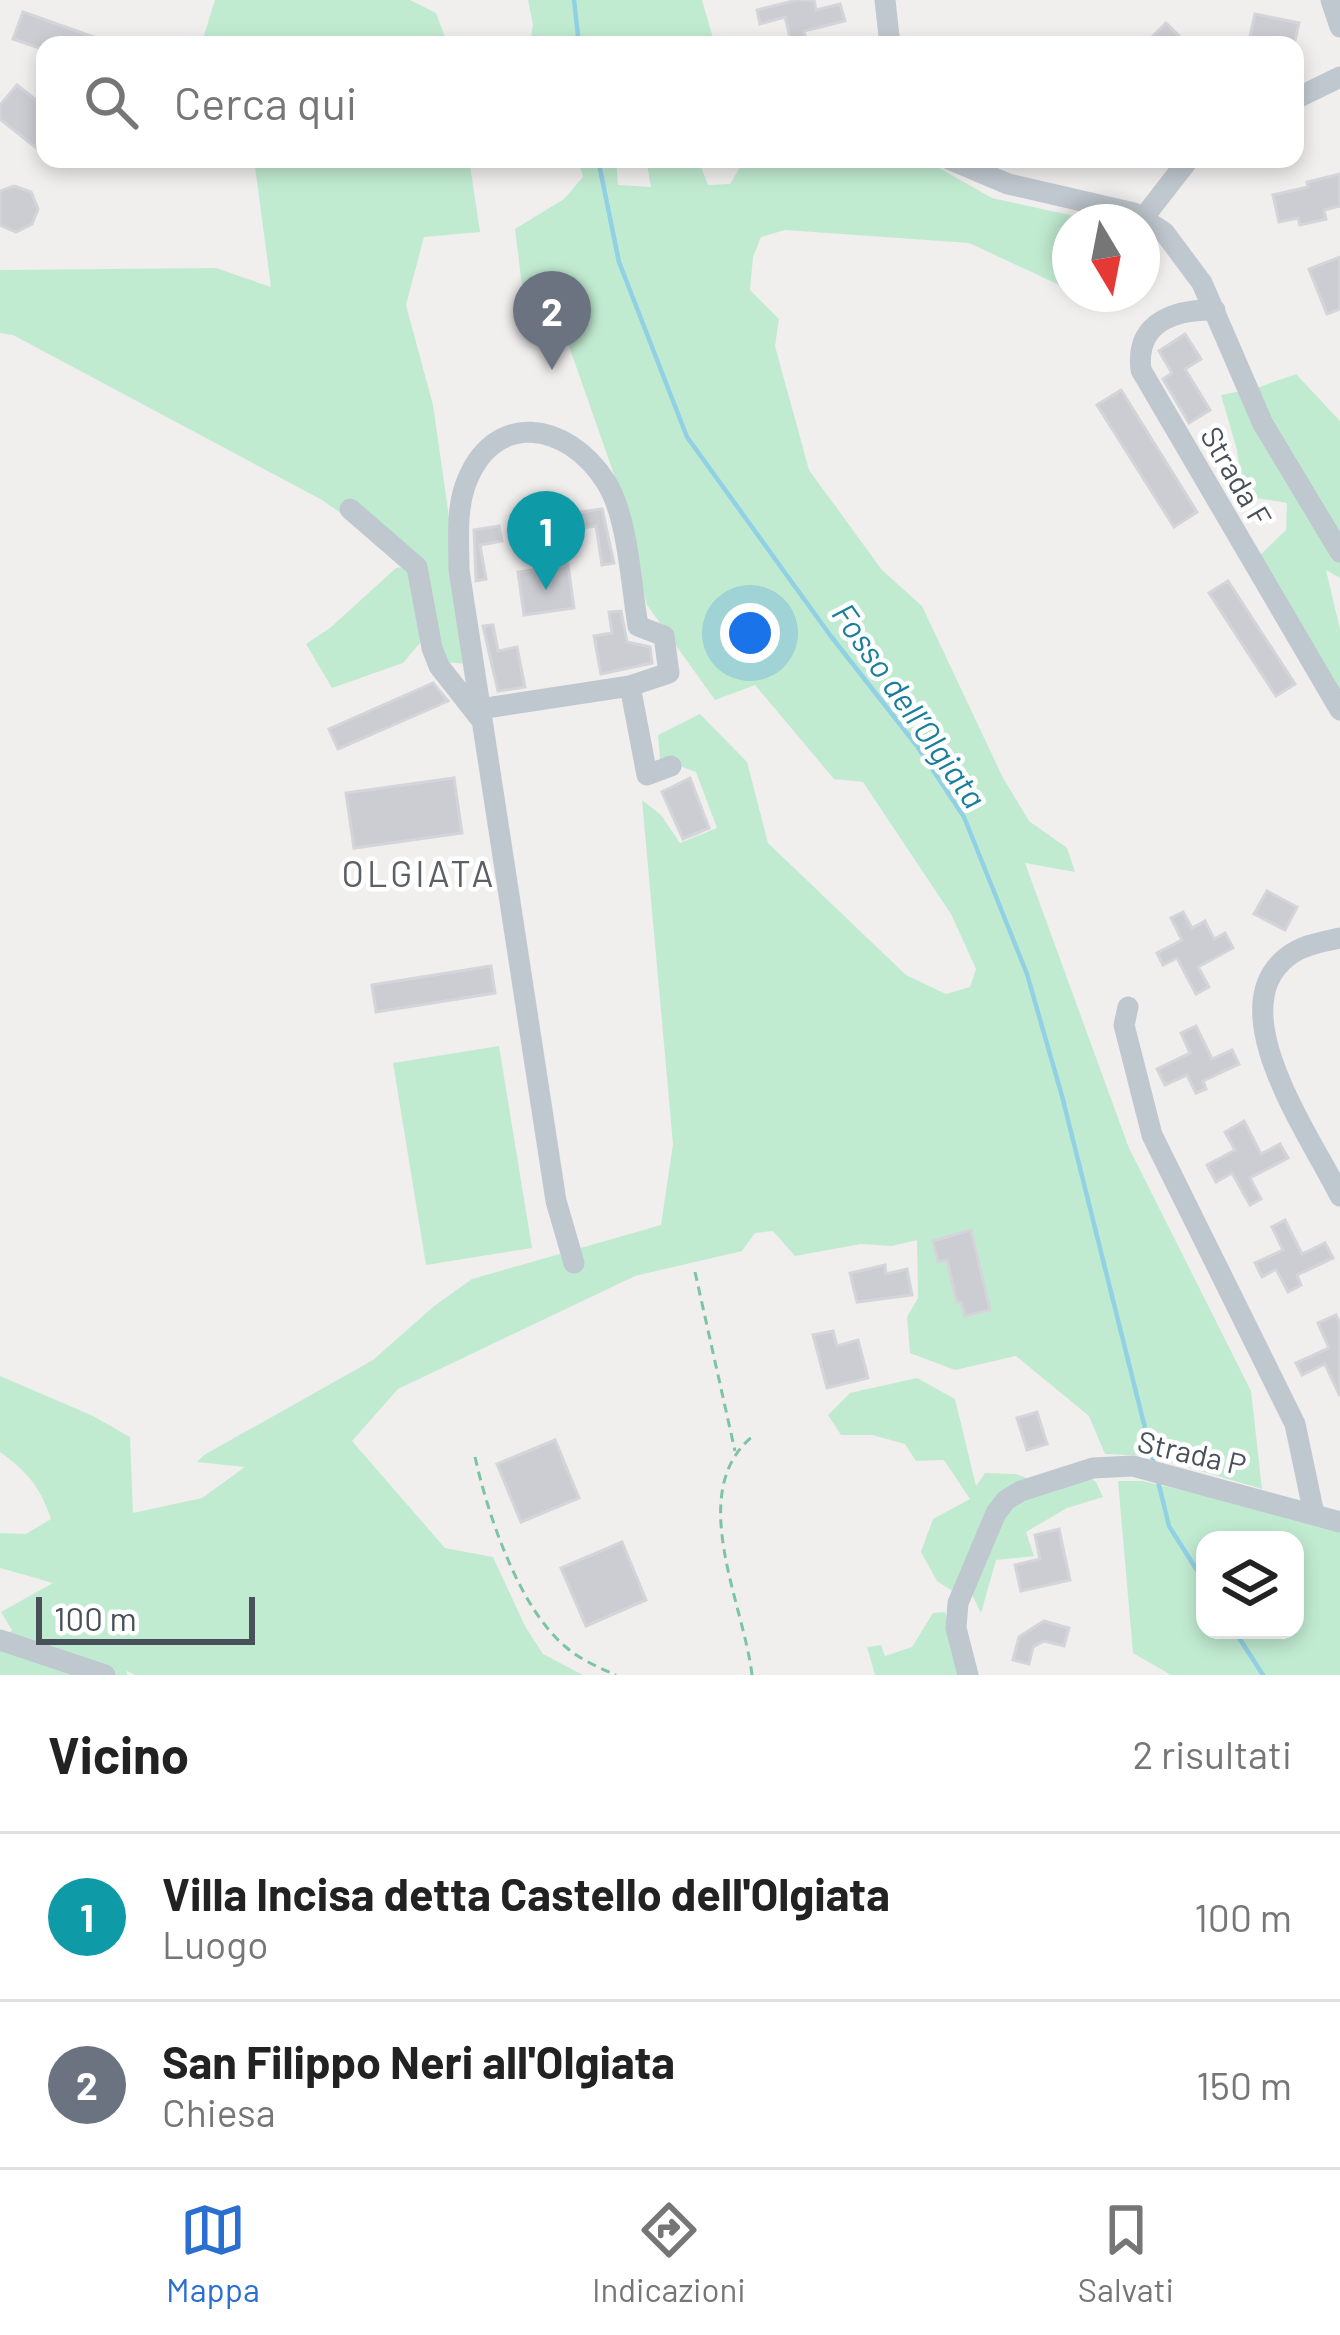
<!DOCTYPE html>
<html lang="it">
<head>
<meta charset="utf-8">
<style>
  :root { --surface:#fff; --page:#f2f2f2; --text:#222; --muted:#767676; --line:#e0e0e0; --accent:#2a6fd0 }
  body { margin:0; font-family:Barlow,sans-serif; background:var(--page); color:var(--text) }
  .controls { position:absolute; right:36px; bottom:36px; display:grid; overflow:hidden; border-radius:24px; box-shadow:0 6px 18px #0003 }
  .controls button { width:108px; height:108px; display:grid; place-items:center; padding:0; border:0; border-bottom:3px solid var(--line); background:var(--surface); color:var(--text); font:60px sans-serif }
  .compass { position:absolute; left:1052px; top:204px; width:108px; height:108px; border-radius:50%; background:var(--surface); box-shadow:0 6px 18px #0003; rotate:170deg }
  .scale { position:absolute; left:36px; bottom:30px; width:219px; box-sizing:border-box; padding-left:12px; border:6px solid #48515a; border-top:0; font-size:33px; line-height:42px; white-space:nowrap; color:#48515a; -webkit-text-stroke:9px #fff; paint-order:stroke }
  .you { position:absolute; left:750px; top:633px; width:42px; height:42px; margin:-30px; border:9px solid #fff; border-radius:50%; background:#1a73e8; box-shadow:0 0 0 18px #1a73e833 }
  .badge { display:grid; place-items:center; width:78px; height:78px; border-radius:50%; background:var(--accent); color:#fff; font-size:39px; font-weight:700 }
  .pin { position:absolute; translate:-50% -99px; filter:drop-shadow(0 3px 6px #0008) }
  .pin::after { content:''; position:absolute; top:63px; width:42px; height:36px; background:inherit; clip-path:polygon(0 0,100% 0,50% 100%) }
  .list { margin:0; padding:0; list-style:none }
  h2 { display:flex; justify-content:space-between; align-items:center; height:156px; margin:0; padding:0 48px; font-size:51px }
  h2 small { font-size:39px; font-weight:400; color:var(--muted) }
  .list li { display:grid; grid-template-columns:78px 1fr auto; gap:36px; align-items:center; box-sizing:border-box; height:168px; padding:0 48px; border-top:3px solid var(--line) }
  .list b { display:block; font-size:45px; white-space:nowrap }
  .list p { margin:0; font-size:39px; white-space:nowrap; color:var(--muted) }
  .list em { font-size:39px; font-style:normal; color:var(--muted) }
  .icon { flex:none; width:66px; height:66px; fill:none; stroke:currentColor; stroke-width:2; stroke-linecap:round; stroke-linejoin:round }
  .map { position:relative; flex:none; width:1340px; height:1675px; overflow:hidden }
  .search { position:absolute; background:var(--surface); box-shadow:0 6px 18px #0003; left:36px; right:36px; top:36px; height:132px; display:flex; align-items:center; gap:30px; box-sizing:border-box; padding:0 42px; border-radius:24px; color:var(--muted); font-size:45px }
  .sheet { height:492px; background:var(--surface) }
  nav { display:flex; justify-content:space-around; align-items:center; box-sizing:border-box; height:168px; border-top:3px solid var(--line); background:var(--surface); font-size:33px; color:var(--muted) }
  nav a { display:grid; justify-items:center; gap:6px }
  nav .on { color:var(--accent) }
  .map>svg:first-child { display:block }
</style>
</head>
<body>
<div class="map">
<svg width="1340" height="1675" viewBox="0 0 1340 1675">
  <rect width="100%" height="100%" fill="#f1eeee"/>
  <g fill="#c1ebd1" fill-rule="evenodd">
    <polygon points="215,0 410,0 436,13 448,45 201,45"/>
    <polygon points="528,0 702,0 715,45 530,45 533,25"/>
    <polygon points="254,159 469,159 480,232 424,237 406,305 433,405 470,664 443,662 421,599 420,643 403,663 332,688 306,644 330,628 396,568 407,566 405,559 322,500 13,335 0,333 0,270 216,268 271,287"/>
    <path d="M578,159H616L618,185L651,187L646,159H698L708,185L730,184L745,159H923L992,198L1102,222H1070V290L969,243L785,230L761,237L753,257L750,290L779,319L775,346L809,470L882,570L922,606L1003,778L1029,821L1067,848L1075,872L1025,863L1129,1148L1251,1391L1262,1489L1150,1456L1105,1454L1089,1416L1016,1356L955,1370L910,1353L907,1317L918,1298L917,1240L892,1246L861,1244L795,1256L773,1231L755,1233L742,1251L635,1276L398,1389L352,1441L445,1548L493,1557L525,1626L543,1654L583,1675H135L127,1671V1675H0V1642L12,1630L1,1612L53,1583L0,1568V1533L26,1534L51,1519C41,1488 27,1471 0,1452V1376L93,1416L130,1437L133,1513L202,1498L245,1467L197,1462L204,1455L373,1360L433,1307L472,1279L661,1225L673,1144L642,800L661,815L680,843L717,828L696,772L660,759L658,735L700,714L747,762L768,843L906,975L946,994L970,987L976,969L951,914L863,782L834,779L755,685L715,700L647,605L618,486L569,346L527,327L515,229L564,199L583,177Z"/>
    <polygon points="1296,374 1340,421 1340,578 1326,570 1340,629 1340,705 1256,559 1286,530 1287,503 1243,496 1237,450 1221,395 1257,388"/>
    <polygon points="499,1046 532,1248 426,1265 393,1063"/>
    <polygon points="917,1378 955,1399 976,1486 985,1473 1016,1474 1053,1488 1076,1469 1096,1482 1103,1497 1067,1508 1026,1532 1034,1556 996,1560 981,1613 962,1574 954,1592 937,1581 921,1552 933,1519 970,1499 944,1460 916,1461 905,1444 872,1435 841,1435 828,1415 850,1393"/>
    <path d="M1118,1481H1142L1340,1527V1675H1171L1133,1653ZM1205,1540H1295V1630H1205Z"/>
    <polygon points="945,1612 962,1675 875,1675 867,1647 881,1645 885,1656 912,1647 933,1613"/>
  </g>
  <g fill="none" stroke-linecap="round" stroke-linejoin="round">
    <g stroke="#92d1e4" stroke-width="4.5">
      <polyline points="574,0 579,45"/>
      <polyline points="598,159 619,262 687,437 830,635 917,746 964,817 1027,974 1062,1096 1154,1464"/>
      <polyline points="1158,1481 1169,1526 1205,1583"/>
      <polyline points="1234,1630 1263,1675"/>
    </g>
  </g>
  <g fill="#cccdd3" stroke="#d3d5d9" stroke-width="3">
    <polygon points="797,0 814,0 816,10 840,4 845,21 804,31 807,45 792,45 785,17 760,24 757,10"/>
    <polygon points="23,12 111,43 111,45 45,45 45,50 13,39"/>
    <polygon points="1255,14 1299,23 1294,45 1248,45"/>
    <polygon points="1166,23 1188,45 1144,45"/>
    <polygon points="17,85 45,107 45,145 40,151 0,119 0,105"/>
    <polygon points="1340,174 1340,206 1324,210 1326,219 1300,225 1298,218 1279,222 1273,195 1308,187 1307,182"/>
    <polygon points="14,186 31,192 38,209 32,224 16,232 0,225 0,191"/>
    <polygon points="1340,257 1340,309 1327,314 1309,269"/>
    <polygon points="1185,334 1201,359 1185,369 1210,410 1189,423 1163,379 1172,373 1159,351"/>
    <polygon points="1121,390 1197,512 1174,527 1097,405"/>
    <polygon points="602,509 614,563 602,565 596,526 575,529 573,513"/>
    <polygon points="499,526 502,541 480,545 486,579 476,581 474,530"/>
    <polygon points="568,565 574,608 524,615 518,572"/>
    <polygon points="1228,581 1295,684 1276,696 1209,593"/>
    <polygon points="621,611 627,642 650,647 652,663 601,674 594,636 612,633 609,612"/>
    <polygon points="493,625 498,651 517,647 525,687 498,691 483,626"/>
    <polygon points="433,683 448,701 338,749 329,729"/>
    <polygon points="454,778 462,833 354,848 346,793"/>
    <polygon points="690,778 709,828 683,839 662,792"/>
    <polygon points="1267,891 1297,907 1285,930 1254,914"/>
    <polygon points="1183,912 1192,928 1205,921 1214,939 1225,933 1233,948 1198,967 1209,987 1196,994 1177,958 1163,965 1157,953 1182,940 1171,918"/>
    <polygon points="491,966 495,993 376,1012 372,985"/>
    <polygon points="1196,1026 1212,1059 1232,1050 1239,1064 1203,1081 1206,1089 1196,1093 1187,1075 1165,1085 1157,1069 1190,1053 1181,1033"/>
    <polygon points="1244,1121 1261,1154 1280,1144 1288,1158 1250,1178 1261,1199 1250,1205 1232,1173 1216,1182 1207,1165 1235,1150 1225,1132"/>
    <polygon points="1285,1220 1302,1254 1325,1243 1333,1258 1297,1275 1301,1285 1288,1292 1276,1269 1262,1277 1255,1263 1283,1250 1272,1227"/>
    <polygon points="971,1230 990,1310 965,1316 961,1302 957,1303 947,1260 938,1262 933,1241"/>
    <polygon points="885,1265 886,1274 907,1269 912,1295 857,1302 850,1273"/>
    <polygon points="1336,1315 1340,1324 1340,1396 1325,1364 1302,1375 1296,1363 1329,1348 1318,1323"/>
    <polygon points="833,1331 837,1346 858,1340 868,1378 827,1388 813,1335"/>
    <polygon points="1037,1412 1047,1444 1027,1450 1017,1418"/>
    <polygon points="555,1440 579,1498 521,1522 497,1464"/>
    <polygon points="1059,1529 1070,1580 1021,1591 1015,1565 1040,1559 1035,1535"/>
    <polygon points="622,1542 646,1600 586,1626 561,1568"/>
    <polygon points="1044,1621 1069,1628 1064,1646 1044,1641 1033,1647 1029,1664 1013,1660 1019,1637"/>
  </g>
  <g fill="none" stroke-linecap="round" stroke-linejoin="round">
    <g stroke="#7cc5a2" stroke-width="3" stroke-dasharray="9 6" stroke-linecap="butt">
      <polyline points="695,1272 735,1451"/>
      <path d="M475,1457C488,1515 519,1609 567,1648C581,1660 600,1668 616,1675"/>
      <path d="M752,1675C744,1604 685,1491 753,1436"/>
    </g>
    <g stroke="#c0c8cf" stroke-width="21">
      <polyline points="885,0 890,45"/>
      <polyline points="1331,0 1340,27"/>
      <polyline points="1295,99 1340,77"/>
      <polyline points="949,159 1008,184 1134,213 1164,232 1202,283 1263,424 1340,552"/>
      <polyline points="1144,217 1189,159"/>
      <path d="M1215,310C1175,309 1135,322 1141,370L1340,710"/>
      <polyline points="350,509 417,567 432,648 439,666 479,717"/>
      <polyline points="630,686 647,775 671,766"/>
      <path d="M480,709L630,686L669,673L664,636L638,626C631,585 628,516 606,482C567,421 492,409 465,486C456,512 459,543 459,570L556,1201L574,1263"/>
      <path d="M1340,938C1322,942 1302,945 1287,957C1219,1010 1312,1138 1340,1196"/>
      <polyline points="1128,1007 1124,1025 1152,1135 1295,1424 1314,1514"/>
      <polyline points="0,1640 105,1675"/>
      <polyline points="968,1675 956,1628 958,1603 996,1513 1006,1500 1021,1491 1093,1468 1133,1466 1340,1522"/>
    </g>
  </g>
  <g text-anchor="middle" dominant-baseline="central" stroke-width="9" stroke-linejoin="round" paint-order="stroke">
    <g font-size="30" fill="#48515a" stroke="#fff">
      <text transform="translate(1237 476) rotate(60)">Strada F</text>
      <text transform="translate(1192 1452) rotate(13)">Strada P</text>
    </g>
    <g font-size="33" font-style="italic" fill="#197e9c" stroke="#fff">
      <text transform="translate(910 705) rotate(55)">Fosso dell’Olgiata</text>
    </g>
    <g font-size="36" letter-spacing="3" fill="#5c5f63" stroke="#fff">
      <text x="419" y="872">OLGIATA</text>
    </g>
  </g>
</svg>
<div class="controls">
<button><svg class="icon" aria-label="layers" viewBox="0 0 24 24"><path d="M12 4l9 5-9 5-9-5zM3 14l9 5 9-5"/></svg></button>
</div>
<svg class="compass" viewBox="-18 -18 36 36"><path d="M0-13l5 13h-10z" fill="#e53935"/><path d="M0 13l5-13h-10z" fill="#767676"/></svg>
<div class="scale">100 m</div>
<div class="you"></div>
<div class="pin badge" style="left:546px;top:590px;background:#0f9aa8">1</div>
<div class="pin badge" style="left:552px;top:370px;background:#6b7280">2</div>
<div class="search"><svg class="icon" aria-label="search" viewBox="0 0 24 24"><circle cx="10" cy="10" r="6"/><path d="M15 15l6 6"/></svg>Cerca qui</div>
</div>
<section class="sheet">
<h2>Vicino<small>2 risultati</small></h2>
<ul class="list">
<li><span class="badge" style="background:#0f9aa8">1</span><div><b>Villa Incisa detta Castello dell'Olgiata</b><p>Luogo</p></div><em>100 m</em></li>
<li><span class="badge" style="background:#6b7280">2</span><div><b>San Filippo Neri all'Olgiata</b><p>Chiesa</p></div><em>150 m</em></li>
</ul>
</section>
<nav>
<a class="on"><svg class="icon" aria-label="map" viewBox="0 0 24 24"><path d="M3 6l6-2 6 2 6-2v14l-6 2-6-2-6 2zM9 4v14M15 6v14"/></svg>Mappa</a>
<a><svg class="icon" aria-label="directions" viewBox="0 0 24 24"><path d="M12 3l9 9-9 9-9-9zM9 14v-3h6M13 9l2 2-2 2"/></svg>Indicazioni</a>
<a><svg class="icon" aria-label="saved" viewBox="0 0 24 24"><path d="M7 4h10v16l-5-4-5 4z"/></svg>Salvati</a>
</nav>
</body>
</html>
